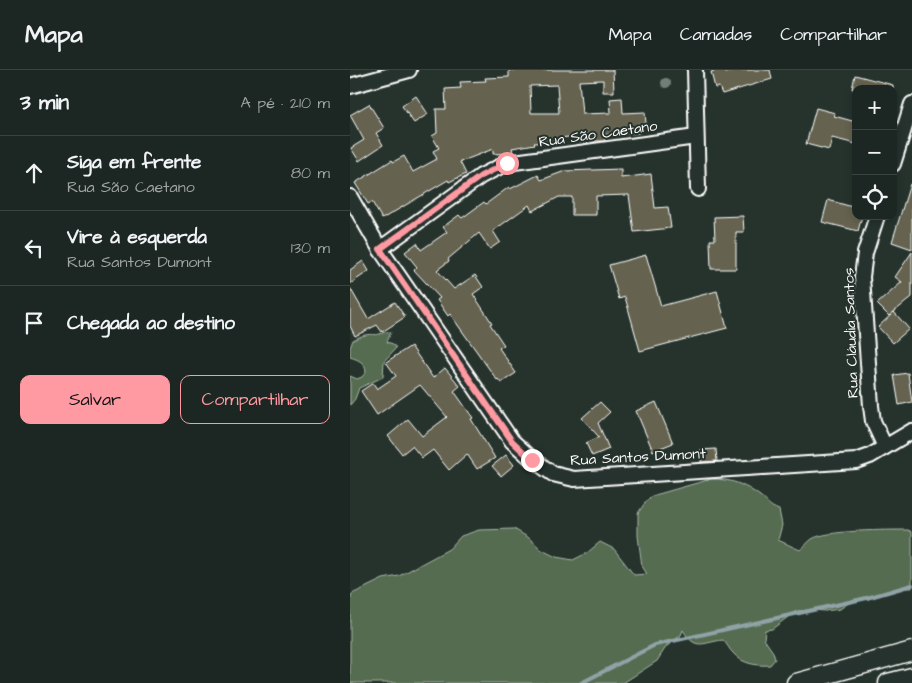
<!DOCTYPE html>
<html lang="pt">
<head>
<meta charset="utf-8">
<style>
  :root { --surface:#1c2622; --page:#29322f; --text:#f1f3f6; --muted:#a0a5a5; --line:#3a4340; --accent:#ff9aa2 }
  body { margin:0; font-family:"Architects Daughter",sans-serif; background:var(--page); color:var(--text) }
  .controls { position:absolute; right:15px; top:15px; display:grid; overflow:hidden; border-radius:10px; box-shadow:0 2px 8px #0003 }
  .controls button { width:45px; height:45px; display:grid; place-items:center; padding:0; border:0; border-bottom:1px solid var(--line); background:var(--surface); color:var(--text); font:25px sans-serif }
  .stop { position:absolute; width:15px; height:15px; margin:-11px; border:4px solid #ff9aa2; border-radius:50%; background:#fff }
  .stop.end { background:#ff9aa2; border-color:#fff; box-shadow:0 1px 5px #0008 }
  .list { margin:0; padding:0; list-style:none }
  h2 { display:flex; justify-content:space-between; align-items:center; height:65px; margin:0; padding:0 20px; font-size:21px }
  h2 small { font-size:16px; font-weight:400; color:var(--muted) }
  .list li { display:grid; grid-template-columns:32px 1fr auto; gap:15px; align-items:center; box-sizing:border-box; height:75px; padding:0 20px; border-top:1px solid var(--line) }
  .list b { display:block; font-size:19px; white-space:nowrap }
  .list p { margin:0; font-size:16px; white-space:nowrap; color:var(--muted) }
  .list em { font-size:16px; font-style:normal; color:var(--muted) }
  .actions { display:flex; gap:10px; padding:15px 20px }
  .actions a { flex:1; padding:11px 0; border:1px solid var(--accent); border-radius:10px; text-align:center; font-size:18px; color:var(--accent) }
  .actions .main { background:var(--accent); color:#111 }
  .icon { flex:none; width:28px; height:28px; fill:none; stroke:currentColor; stroke-width:2; stroke-linecap:round; stroke-linejoin:round }
  .map { position:relative; flex:none; width:562px; height:613px; overflow:hidden }
  header { display:flex; align-items:center; gap:30px; box-sizing:border-box; height:70px; padding:0 25px; background:var(--surface); border-bottom:1px solid var(--line) }
  header strong { font-size:24px }
  nav { display:flex; gap:28px; margin-inline-start:auto; font-size:18px }
  main { display:flex }
  aside { flex:1; background:var(--surface) }
  .map>svg:first-child { display:block }
</style>
</head>
<body>
<header>
<strong>Mapa</strong>
<nav><a>Mapa</a><a>Camadas</a><a>Compartilhar</a></nav>
</header>
<main>
<aside>
<h2>3 min<small>A pé · 210 m</small></h2>
<ul class="list">
<li><svg class="icon" aria-label="ahead" viewBox="0 0 24 24"><path d="M12 20V5M6 11l6-6 6 6"/></svg><div><b>Siga em frente</b><p>Rua São Caetano</p></div><em>80 m</em></li>
<li><svg class="icon" aria-label="left" viewBox="0 0 24 24"><path d="M17 20v-9H6M10 6l-5 5 5 5"/></svg><div><b>Vire à esquerda</b><p>Rua Santos Dumont</p></div><em>130 m</em></li>
<li><svg class="icon" aria-label="arrive" viewBox="0 0 24 24"><path d="M6 21V4h12l-3 4 3 4H6"/></svg><div><b>Chegada ao destino</b></div></li>
</ul>
<div class="actions"><a class="main">Salvar</a><a>Compartilhar</a></div>
</aside>
<div class="map">
<svg width="562" height="613" viewBox="0 0 562 613">
  <rect width="100%" height="100%" fill="#26332d"/>
  <filter id="ink" filterUnits="userSpaceOnUse"><feTurbulence type="fractalNoise" baseFrequency=".02" numOctaves="2"/><feDisplacementMap in="SourceGraphic" scale="10" xChannelSelector="R" yChannelSelector="G"/><feConvolveMatrix kernelMatrix="1 2 1 2 8 2 1 2 1" color-interpolation-filters="sRGB"/></filter>
  <g filter="url(#ink)">
    <g fill="#556c51" stroke="#aab6a8">
      <path d="M35,262H41L37,272L43,274L46,278L34,291L33,307L9,318L5,329L0,335V306L7,309L12,307L16,302C15,292 9,290 0,287V278L3,270C7,268 11,266 15,265C24,263 24,267 35,262Z"/>
      <path d="M361,409C381,409 394,414 410,426C418,432 418,436 429,440L432,455L428,470L450,480C454,477 458,472 462,469C476,460 538,460 558,460L562,462V518H552L503,530L490,539L475,541L461,540L446,541L422,559L415,560L414,569L423,582L425,589L420,595C407,596 392,594 383,583C379,579 377,574 373,570C353,572 346,582 333,560L331,565L316,577L307,591L273,613H0V532L2,524L33,509L49,506L99,479L111,466L129,460L164,459L179,468L192,480L206,487L223,490L237,483L250,472L264,479L284,505L297,504L292,496L288,466V443L297,430L305,425Z"/>
    </g>
    <g fill="none" stroke-linecap="round" stroke-linejoin="round">
      <polyline stroke="#90a3a7" stroke-width="4" points="231,613 305,575 517,528 562,515"/>
    </g>
    <g fill="#656450" stroke="#fff" fill-rule="evenodd">
      <path d="M159,0H263L264,22H253V10L229,11L232,44L261,43L260,29L272,28L273,43L295,42L296,54H288L289,63L254,65L255,71H241L240,64L211,68V72L184,73L185,74L162,78L163,83L143,84V79L110,92L116,104L99,112L98,110L32,149L22,132L18,134L5,113L42,90L43,92L54,86L63,102L87,89L83,81L89,78L82,66L87,63L86,39H96L95,19L111,18L110,12L136,11L135,8L159,7ZM207,15L209,43H181L180,16Z"/>
      <polygon points="368,0 375,0 376,3 386,0 420,0 422,9 372,24 369,17 365,18 361,2"/>
      <polygon points="505,5 543,15 543,19 502,19"/>
      <polygon points="66,26 78,44 64,53 52,36"/>
      <polygon points="19,34 34,58 26,63 33,75 9,91 1,78 14,70 0,45"/>
      <polygon points="466,38 485,43 484,46 506,52 506,74 482,68 479,80 456,74"/>
      <polygon points="271,99 271,108 301,104 305,138 318,137 321,158 284,162 279,125 246,126 246,145 222,145 222,127 209,127 182,141 179,135 143,161 150,172 140,179 129,163 98,189 99,191 87,200 104,219 125,205 133,217 123,224 142,253 140,254 154,275 149,278 166,303 151,313 148,309 147,310 100,244 98,246 87,230 90,228 64,200 67,197 55,182 67,173 71,180 97,162 93,157 109,145 112,148 134,132 136,134 159,117 160,119 188,105 191,110 215,101"/>
      <polygon points="560,114 562,114 562,179 542,172"/>
      <polygon points="478,130 506,138 506,146 512,146 508,161 472,152"/>
      <polygon points="393,146 394,162 386,162 386,199 361,199 360,170 365,170 364,147"/>
      <polygon points="562,182 562,227 539,246 527,234 552,212 545,207"/>
      <polygon points="296,185 311,236 367,221 377,258 290,281 275,227 269,229 259,195"/>
      <polygon points="13,191 19,201 0,214 0,200"/>
      <polygon points="0,218 18,249 45,232 55,247 32,262 27,255 5,266 0,256"/>
      <polygon points="544,242 559,259 543,273 528,257"/>
      <polygon points="61,276 83,308 95,298 110,316 104,321 123,348 121,349 145,388 127,399 117,384 99,400 83,380 72,388 62,376 52,384 38,366 58,349 72,366 97,347 70,315 27,345 11,321 23,313 27,319 46,306 36,292"/>
      <polygon points="558,303 562,332 549,335 544,305"/>
      <polygon points="250,332 260,342 248,353 259,379 242,386 236,373 249,367 232,348"/>
      <polygon points="306,332 323,373 303,381 286,341"/>
      <polygon points="366,379 367,391 351,392 350,380"/>
      <polygon points="156,385 164,395 151,406 142,396"/>
    </g>
    <g fill="none" stroke-linecap="round" stroke-linejoin="round">
      <defs>
        <g id="minor">
          <polyline points="345,0 348,119"/>
          <polyline points="0,16 59,0"/>
          <polyline points="543,94 562,34"/>
          <polyline points="0,127 30,179 162,371 182,389 203,404 224,409 506,391 520,386 562,361"/>
          <polyline points="527,146 515,183 512,207 521,336 523,351 535,377"/>
          <polyline points="30,179 131,106 157,93 346,67"/>
        </g>
        <g id="tertiary">
          <polyline points="446,613 562,581"/>
          <polyline points="538,613 562,607"/>
        </g>
      </defs>
      <use href="#minor" stroke="#fff" stroke-width="18"/>
      <use href="#tertiary" stroke="#fff" stroke-width="21"/>
      <use href="#minor" stroke="#26332d" stroke-width="14"/>
      <use href="#tertiary" stroke="#26332d" stroke-width="18"/>
    </g>
    <circle fill="#737f76" cx="316" cy="13" r="5"/>
  </g>
  <g fill="none" stroke-linecap="round" stroke-linejoin="round" filter="url(#ink)">
    <polyline stroke="#ff9aa2" stroke-width="6" points="157,93 131,106 30,179 162,371 182,390"/>
  </g>
  <g text-anchor="middle" dominant-baseline="central" stroke-width="4" stroke-linejoin="round" paint-order="stroke">
    <g font-size="15" fill="#fff" stroke="#26332d">
      <text transform="translate(248 64) rotate(-8)">Rua São Caetano</text>
      <text transform="translate(501 263) rotate(-92)">Rua Cláudia Santos</text>
      <text transform="translate(288 387) rotate(-3)">Rua Santos Dumont</text>
    </g>
  </g>
</svg>
<div class="controls">
<button>+</button>
<button>−</button>
<button><svg class="icon" aria-label="locate" viewBox="0 0 24 24"><circle cx="12" cy="12" r="6"/><path d="M12 2v4M12 18v4M2 12h4M18 12h4"/></svg></button>
</div>
<div class="stop" style="left:157px;top:93px"></div>
<div class="stop end" style="left:182px;top:390px"></div>
</div>
</main>
</body>
</html>
